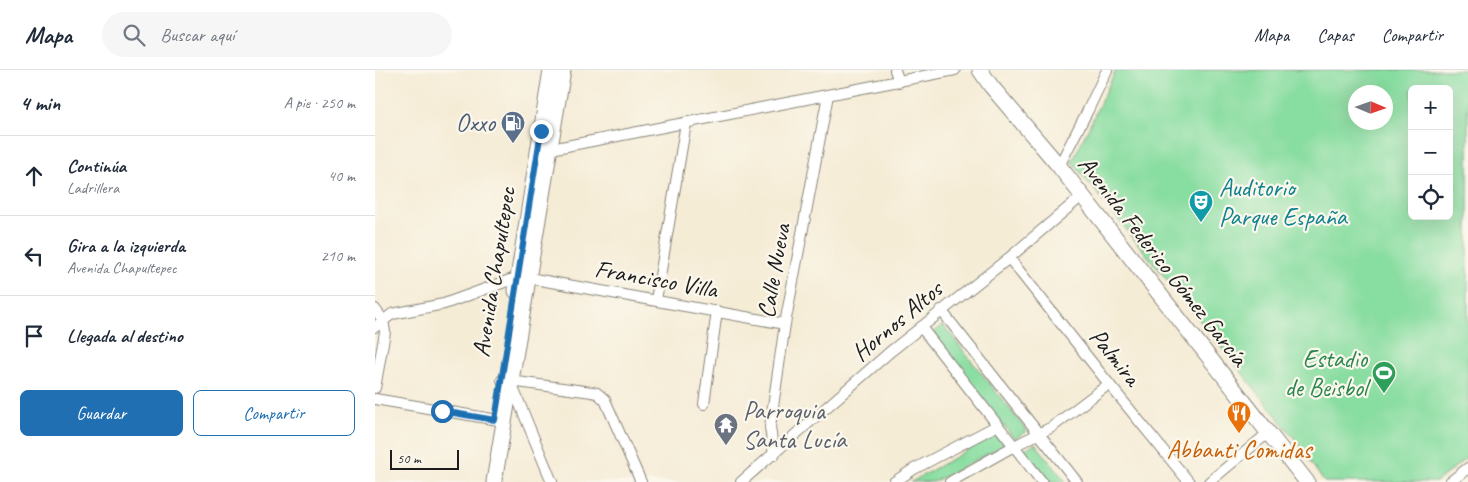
<!DOCTYPE html>
<html lang="es">
<head>
<meta charset="utf-8">
<style>
  :root { --surface:#fff; --page:#f6f6f7; --text:#1f2937; --muted:#747a83; --line:#e0e1e3; --accent:#1f6fb2 }
  body { margin:0; font-family:Caveat,sans-serif; background:var(--page); color:var(--text) }
  .controls { position:absolute; right:15px; top:15px; display:grid; overflow:hidden; border-radius:8px; box-shadow:0 5px 20px #0002 }
  .controls button { width:45px; height:45px; display:grid; place-items:center; padding:0; border:0; border-bottom:1px solid var(--line); background:var(--surface); color:var(--text); font:25px sans-serif }
  .compass { position:absolute; left:973px; top:15px; width:45px; height:45px; border-radius:50%; background:var(--surface); box-shadow:0 5px 20px #0002; rotate:92deg }
  .scale { position:absolute; left:15px; bottom:12px; width:69px; box-sizing:border-box; padding-left:5px; border:2px solid #1c1c1c; border-top:0; font-size:14px; line-height:18px; white-space:nowrap; color:#1c1c1c; -webkit-text-stroke:4px #fbf7ec; paint-order:stroke }
  .stop { position:absolute; width:15px; height:15px; margin:-11px; border:4px solid #1f6fb2; border-radius:50%; background:#fff }
  .stop.end { background:#1f6fb2; border-color:#fff; box-shadow:0 1px 5px #0008 }
  .list { margin:0; padding:0; list-style:none }
  h2 { display:flex; justify-content:space-between; align-items:center; height:65px; margin:0; padding:0 20px; font-size:21px }
  h2 small { font-size:16px; font-weight:400; color:var(--muted) }
  .list li { display:grid; grid-template-columns:32px 1fr auto; gap:15px; align-items:center; box-sizing:border-box; height:80px; padding:0 20px; border-top:1px solid var(--line) }
  .list b { display:block; font-size:19px; white-space:nowrap }
  .list p { margin:0; font-size:16px; white-space:nowrap; color:var(--muted) }
  .list em { font-size:16px; font-style:normal; color:var(--muted) }
  .actions { display:flex; gap:10px; padding:15px 20px }
  .actions a { flex:1; padding:11px 0; border:1px solid var(--accent); border-radius:8px; text-align:center; font-size:18px; color:var(--accent) }
  .actions .main { background:var(--accent); color:#fff }
  .icon { flex:none; width:28px; height:28px; fill:none; stroke:currentColor; stroke-width:2; stroke-linecap:round; stroke-linejoin:round }
  .map { position:relative; flex:none; width:1093px; height:412px; overflow:hidden }
  header { display:flex; align-items:center; gap:30px; box-sizing:border-box; height:70px; padding:0 25px; background:var(--surface); border-bottom:1px solid var(--line) }
  header strong { font-size:24px }
  nav { display:flex; gap:28px; margin-inline-start:auto; font-size:18px }
  .search { width:350px; height:45px; background:var(--page); display:flex; align-items:center; gap:12px; box-sizing:border-box; padding:0 18px; border-radius:28px; color:var(--muted); font-size:19px }
  main { display:flex }
  aside { flex:1; background:var(--surface) }
  .map>svg:first-child { display:block }
</style>
</head>
<body>
<header>
<strong>Mapa</strong>
<div class="search"><svg class="icon" aria-label="search" viewBox="0 0 24 24"><circle cx="10" cy="10" r="6"/><path d="M15 15l6 6"/></svg>Buscar aquí</div>
<nav><a>Mapa</a><a>Capas</a><a>Compartir</a></nav>
</header>
<main>
<aside>
<h2>4 min<small>A pie · 250 m</small></h2>
<ul class="list">
<li><svg class="icon" aria-label="ahead" viewBox="0 0 24 24"><path d="M12 20V5M6 11l6-6 6 6"/></svg><div><b>Continúa</b><p>Ladrillera</p></div><em>40 m</em></li>
<li><svg class="icon" aria-label="left" viewBox="0 0 24 24"><path d="M17 20v-9H6M10 6l-5 5 5 5"/></svg><div><b>Gira a la izquierda</b><p>Avenida Chapultepec</p></div><em>210 m</em></li>
<li><svg class="icon" aria-label="arrive" viewBox="0 0 24 24"><path d="M6 21V4h12l-3 4 3 4H6"/></svg><div><b>Llegada al destino</b></div></li>
</ul>
<div class="actions"><a class="main">Guardar</a><a>Compartir</a></div>
</aside>
<div class="map">
<svg width="1093" height="412" viewBox="0 0 1093 412">
  <rect width="100%" height="100%" fill="#fbf7ec"/>
  <filter id="ink" filterUnits="userSpaceOnUse"><feTurbulence type="fractalNoise" baseFrequency=".02" numOctaves="2"/><feDisplacementMap in="SourceGraphic" scale="10" xChannelSelector="R" yChannelSelector="G"/><feConvolveMatrix kernelMatrix="1 2 1 2 8 2 1 2 1" color-interpolation-filters="sRGB"/></filter>
  <filter id="wash" filterUnits="userSpaceOnUse"><feTurbulence type="fractalNoise" baseFrequency=".0096" numOctaves="4" result="noise"/><feDisplacementMap in="SourceGraphic" scale="20" xChannelSelector="R" yChannelSelector="G"/><feGaussianBlur stdDeviation="1.12" result="paint"/><feColorMatrix in="noise" values="0 0 0 0 0 0 0 0 0 0 0 0 0 0 0 0 0 1.4 0 .05"/><feComposite in="paint" operator="in"/></filter>
  <g filter="url(#wash)">
    <rect width="100%" height="100%" fill="#f5ecd6"/>
    <g fill="#88dda0" stroke="#527c5e" fill-rule="evenodd">
      <path d="M741,0H1093V387L1061,412H949L917,365L697,92ZM1037,19H1074V146H1037ZM1011,22V52H981V22Z"/>
      <polygon points="568,255 652,361 639,369 558,263"/>
      <polygon points="621,364 630,375 559,412 536,412"/>
      <polygon points="660,373 691,412 675,412 649,380"/>
    </g>
  </g>
  <g filter="url(#ink)">
    <g fill="none" stroke-linecap="round" stroke-linejoin="round">
      <defs>
        <g id="street">
          <polyline points="520,0 524,12"/>
          <polyline points="171,80 580,0"/>
          <polyline points="684,96 713,40 732,0"/>
          <polyline points="634,188 734,314 814,412"/>
          <polyline points="281,230 311,53"/>
          <polyline points="0,239 8,250 10,262 0,318"/>
          <polyline points="566,240 702,412"/>
          <polyline points="0,257 17,244 69,234 135,210 154,208 410,254"/>
          <polyline points="546,257 667,412"/>
          <polyline points="127,310 217,322 222,323 230,330 266,412"/>
          <polyline points="136,313 177,412"/>
          <polyline points="0,329 129,351"/>
          <polyline points="329,334 342,241"/>
          <polyline points="399,385 395,357 410,254 453,25"/>
          <polyline points="366,412 516,281 634,188 707,126"/>
          <polyline points="519,412 539,399 623,355"/>
          <polyline points="575,412 639,376 677,357 734,314"/>
          <polyline points="834,412 893,363"/>
          <polyline points="1075,412 1093,398"/>
        </g>
        <g id="secondary">
          <polyline points="605,0 616,16 684,96 932,412"/>
          <polyline points="141,221 176,0"/>
          <polyline points="119,412 188,0"/>
        </g>
      </defs>
      <use href="#street" stroke="#888479" stroke-width="12"/>
      <use href="#secondary" stroke="#888479" stroke-width="17"/>
      <use href="#street" stroke="#fff" stroke-width="10"/>
      <use href="#secondary" stroke="#fff" stroke-width="15"/>
    </g>
  </g>
  <g fill="none" stroke-linecap="round" stroke-linejoin="round" filter="url(#ink)">
    <polyline stroke="#1f6fb2" stroke-width="6" points="67,341 120,350 166,61"/>
  </g>
  <defs>
    <symbol id="fuel-pin" viewBox="-11 -11 22 30"><path d="M0 17L-7.5 6A9.5 9.5 0 1 1 7.5 6Z" fill="#5c6f8a" stroke="#fbf7ec"/><path d="M-5.5-6h7V0h2V4h1.3V-2.5L3-4.5l.8-.8L6-3V5H2.5V1h-1V6h-7ZM-4.2-4.7v3.2H.2V-4.7Z" fill="#fff"/></symbol>
    <symbol id="theatre-pin" viewBox="-11 -11 22 30"><path d="M0 17L-7.5 6A9.5 9.5 0 1 1 7.5 6Z" fill="#0f9aa8" stroke="#fbf7ec"/><path d="M-5-5.5Q0-4 5-5.5V0Q5 5 0 6Q-5 5-5 0ZM-3.3-2.5H-1v1.5H-3.3ZM1-2.5H3.3v1.5H1ZM-2.8 1Q0 5.5 2.8 1Z" fill="#fff"/></symbol>
    <symbol id="stadium-pin" viewBox="-11 -11 22 30"><path d="M0 17L-7.5 6A9.5 9.5 0 1 1 7.5 6Z" fill="#2e9e5b" stroke="#fbf7ec"/><path d="M0-5a6.5 5 0 1 0 0 10a6.5 5 0 1 0 0-10ZM-3.5-1.8h7v3.6h-7Z" fill="#fff"/></symbol>
    <symbol id="restaurant-pin" viewBox="-11 -11 22 30"><path d="M0 17L-7.5 6A9.5 9.5 0 1 1 7.5 6Z" fill="#e8710a" stroke="#fbf7ec"/><path d="M-5-6h1v4h1v-4h1v4h1v-4h1v5L-1.5 .5V6h-2V.5L-5-1ZM5-6V6H3V1.5H1.5Q1.5-4 5-6Z" fill="#fff"/></symbol>
    <symbol id="temple-pin" viewBox="-11 -11 22 30"><path d="M0 17L-7.5 6A9.5 9.5 0 1 1 7.5 6Z" fill="#6b7280" stroke="#fbf7ec"/><path d="M0-6L5-2H3V0L6.5 2.5H4V6H1.5V3h-3V6H-4V2.5H-6.5L-3 0V-2H-5Z" fill="#fff"/></symbol>
  </defs>
  <g fill-rule="evenodd">
    <use href="#fuel-pin" x="124" y="39" width="28" height="38"/>
    <use href="#theatre-pin" x="812" y="118" width="28" height="38"/>
    <use href="#stadium-pin" x="995" y="289" width="28" height="38"/>
    <use href="#restaurant-pin" x="850" y="329" width="28" height="38"/>
    <use href="#temple-pin" x="337" y="341" width="28" height="38"/>
  </g>
  <g text-anchor="middle" dominant-baseline="central" stroke-width="4.5" stroke-linejoin="round" paint-order="stroke">
    <g font-size="25" fill="#4e5e75" stroke="#fbf7ec" text-anchor="end">
      <text x="120" y="53">Oxxo</text>
    </g>
    <g font-size="25" fill="#0d838f" stroke="#fbf7ec" text-anchor="start">
      <text x="844" y="118">Auditorio<tspan x="844" dy="29">Parque España</tspan></text>
    </g>
    <g font-size="25" fill="#1c1c1c" stroke="#fbf7ec">
      <text transform="translate(788 191) rotate(52)">Avenida Federico Gómez García</text>
      <text transform="translate(399 201) rotate(-80)">Calle Nueva</text>
      <text transform="translate(119 202) rotate(-81)">Avenida Chapultepec</text>
      <text transform="translate(281 209) rotate(10)">Francisco Villa</text>
      <text transform="translate(522 251) rotate(-40)">Hornos Altos</text>
      <text transform="translate(740 287) rotate(51)">Palmira</text>
    </g>
    <g font-size="25" fill="#27864d" stroke="#fbf7ec" text-anchor="end">
      <text x="992" y="289">Estadio<tspan x="992" dy="29">de Beisbol</tspan></text>
    </g>
    <g font-size="25" fill="#5b616d" stroke="#fbf7ec" text-anchor="start">
      <text x="368" y="341">Parroquia<tspan x="368" dy="29">Santa Lucía</tspan></text>
    </g>
    <g font-size="25" fill="#c56008" stroke="#fbf7ec">
      <text x="864" y="380">Abbanti Comidas</text>
    </g>
  </g>
</svg>
<div class="controls">
<button>+</button>
<button>−</button>
<button><svg class="icon" aria-label="locate" viewBox="0 0 24 24"><circle cx="12" cy="12" r="6"/><path d="M12 2v4M12 18v4M2 12h4M18 12h4"/></svg></button>
</div>
<svg class="compass" viewBox="-18 -18 36 36"><path d="M0-13l5 13h-10z" fill="#e53935"/><path d="M0 13l5-13h-10z" fill="#747a83"/></svg>
<div class="scale">50 m</div>
<div class="stop" style="left:67px;top:341px"></div>
<div class="stop end" style="left:166px;top:61px"></div>
</div>
</main>
</body>
</html>
